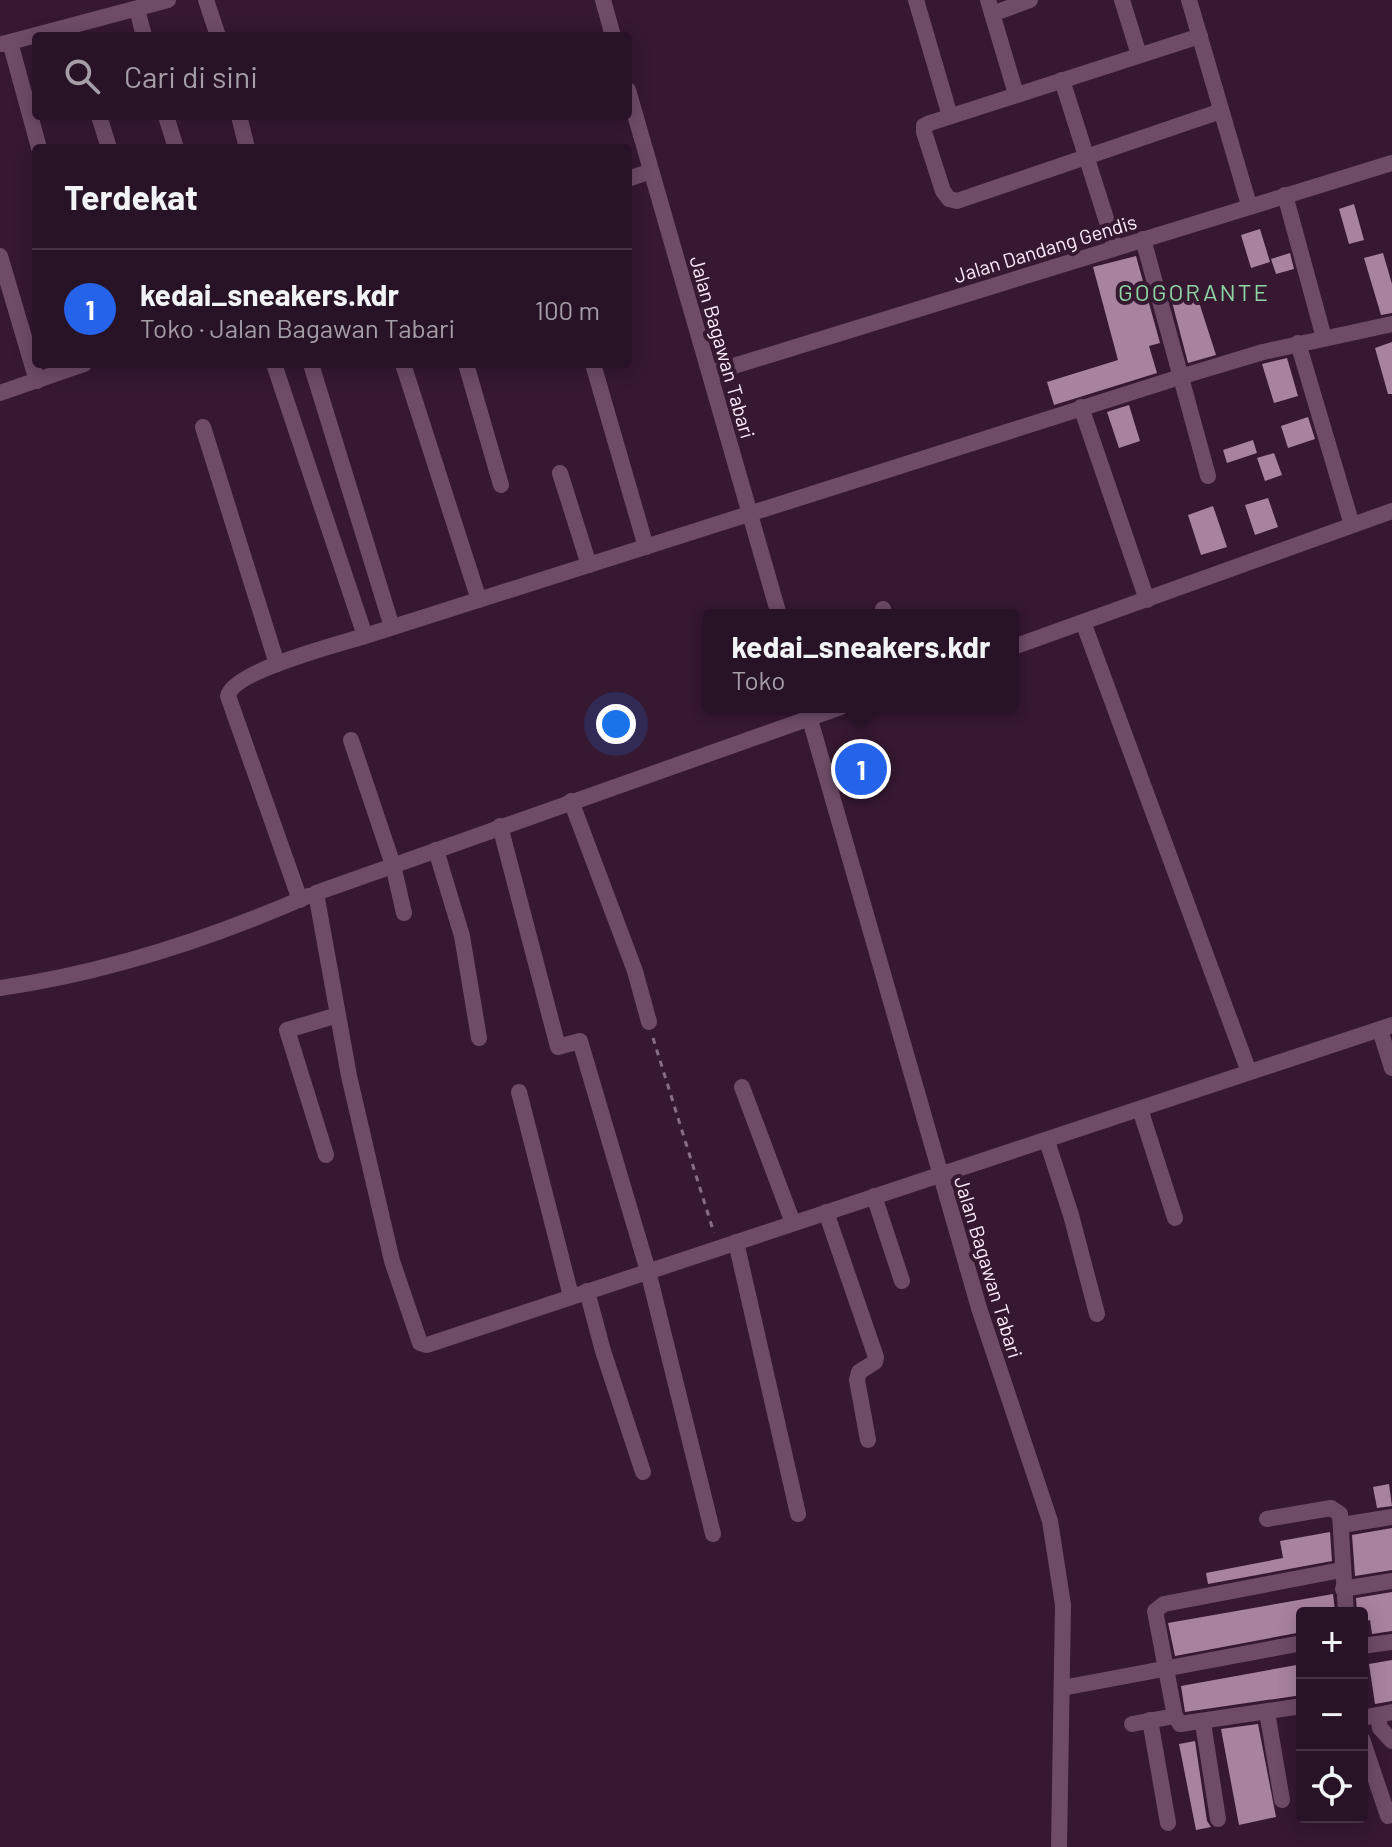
<!DOCTYPE html>
<html lang="id">
<head>
<meta charset="utf-8">
<style>
  :root { --surface:#281225; --page:#301b2d; --text:#f1f3f6; --muted:#a59ea7; --line:#443242; --accent:#2563eb }
  body { margin:0; font-family:Barlow,sans-serif; background:var(--page); color:var(--text) }
  .controls { position:absolute; right:24px; bottom:24px; display:grid; overflow:hidden; border-radius:8px; box-shadow:0 4px 20px #0003 }
  .controls button { width:72px; height:72px; display:grid; place-items:center; padding:0; border:0; border-bottom:2px solid var(--line); background:var(--surface); color:var(--text); font:40px sans-serif }
  .you { position:absolute; left:616px; top:724px; width:28px; height:28px; margin:-20px; border:6px solid #fff; border-radius:50%; background:#1a73e8; box-shadow:0 0 0 12px #1a73e833 }
  .badge { display:grid; place-items:center; width:52px; height:52px; border-radius:50%; background:var(--accent); color:#fff; font-size:26px; font-weight:700 }
  .pin { position:absolute; translate:-50% -50%; border:4px solid #fff; box-shadow:0 2px 8px #0006 }
  .popup { position:absolute; left:703px; top:609px; width:316px; height:104px; box-sizing:border-box; display:grid; place-content:center; border-radius:8px; background:var(--surface); filter:drop-shadow(0 2px 6px #0005); font-size:26px; white-space:nowrap; color:var(--muted) }
  .popup b { font-size:30px; color:var(--text) }
  .popup::after { content:''; position:absolute; left:50%; top:100%; margin-left:-16px; border:16px solid transparent; border-top-color:var(--surface) }
  .list { margin:0; padding:0; list-style:none }
  h2 { display:flex; justify-content:space-between; align-items:center; height:104px; margin:0; padding:0 32px; font-size:34px }
  h2 small { font-size:26px; font-weight:400; color:var(--muted) }
  .list li { display:grid; grid-template-columns:52px 1fr auto; gap:24px; align-items:center; box-sizing:border-box; height:120px; padding:0 32px; border-top:2px solid var(--line) }
  .list b { display:block; font-size:30px; white-space:nowrap }
  .list p { margin:0; font-size:26px; white-space:nowrap; color:var(--muted) }
  .list em { font-size:26px; font-style:normal; color:var(--muted) }
  .icon { flex:none; width:44px; height:44px; fill:none; stroke:currentColor; stroke-width:2; stroke-linecap:round; stroke-linejoin:round }
  .map { position:relative; flex:none; width:1392px; height:1847px; overflow:hidden }
  .search { position:absolute; background:var(--surface); box-shadow:0 4px 20px #0003; left:32px; top:32px; width:600px; height:88px; display:flex; align-items:center; gap:20px; box-sizing:border-box; padding:0 28px; border-radius:8px; color:var(--muted); font-size:30px }
  .panel { position:absolute; background:var(--surface); box-shadow:0 4px 20px #0003; left:32px; top:144px; width:600px; height:224px; border-radius:8px }
  .map>svg:first-child { display:block }
</style>
</head>
<body>
<div class="map">
<svg width="1392" height="1847" viewBox="0 0 1392 1847">
  <rect width="100%" height="100%" fill="#361831"/>
  <g fill="#a883a0">
    <polygon points="1354,204 1364,240 1349,244 1339,209"/>
    <polygon points="1260,229 1270,262 1251,268 1241,235"/>
    <polygon points="1290,253 1294,269 1276,274 1271,259"/>
    <polygon points="1383,253 1392,284 1392,313 1381,315 1364,258"/>
    <polygon points="1136,256 1160,343 1149,346 1157,373 1054,405 1047,382 1118,360 1093,267"/>
    <polygon points="1197,296 1216,355 1188,363 1172,302"/>
    <polygon points="1392,342 1392,394 1388,394 1375,348"/>
    <polygon points="1287,358 1298,396 1274,403 1262,364"/>
    <polygon points="1129,405 1140,441 1119,448 1107,412"/>
    <polygon points="1308,417 1315,439 1288,448 1281,426"/>
    <polygon points="1253,440 1257,453 1227,463 1223,450"/>
    <polygon points="1274,453 1282,475 1265,481 1257,458"/>
    <polygon points="1268,498 1278,527 1255,535 1245,505"/>
    <polygon points="1213,506 1227,547 1201,555 1188,515"/>
    <polygon points="1389,1484 1392,1506 1377,1508 1373,1487"/>
    <polygon points="1392,1528 1392,1570 1355,1576 1352,1535"/>
    <polygon points="1330,1532 1332,1561 1208,1584 1206,1573 1283,1558 1280,1541"/>
    <polygon points="1392,1592 1392,1631 1372,1634 1370,1620 1362,1622 1362,1613 1357,1613 1356,1598"/>
    <polygon points="1333,1594 1335,1611 1302,1613 1302,1632 1175,1656 1168,1623"/>
    <polygon points="1392,1660 1392,1701 1375,1704 1369,1664"/>
    <polygon points="1302,1664 1302,1695 1185,1712 1181,1686"/>
    <polygon points="1258,1724 1276,1817 1239,1825 1221,1729"/>
    <polygon points="1195,1741 1207,1821 1211,1827 1196,1830 1179,1744"/>
  </g>
  <g fill="none" stroke-linecap="round" stroke-linejoin="round">
    <polyline stroke="#876e82" stroke-width="3" stroke-dasharray="6 6" stroke-linecap="butt" points="653,1038 714,1233"/>
    <g stroke="#6e4c67" stroke-width="16">
      <polyline points="206,0 218,36"/>
      <polyline points="603,0 613,36"/>
      <polyline points="916,0 950,116"/>
      <polyline points="988,0 1016,94"/>
      <polyline points="1122,0 1139,55"/>
      <polyline points="1189,0 1249,205"/>
      <polyline points="137,9 144,36"/>
      <polyline points="992,14 1030,0"/>
      <polyline points="1200,36 930,123 924,126 924,132 943,191 949,199 957,201 1221,111"/>
      <polyline points="10,42 168,0"/>
      <polyline points="2,44 10,42 39,148"/>
      <polyline points="1062,80 1115,247"/>
      <polyline points="628,90 779,615"/>
      <polyline points="99,116 109,148"/>
      <polyline points="166,116 176,148"/>
      <polyline points="239,116 247,148"/>
      <polyline points="628,179 651,171"/>
      <polyline points="1285,195 1324,338"/>
      <polyline points="1143,239 1208,476"/>
      <polyline points="0,256 37,381"/>
      <polyline points="1298,343 1352,525"/>
      <polyline points="274,364 365,636"/>
      <polyline points="311,364 392,627"/>
      <polyline points="403,364 479,600"/>
      <polyline points="466,364 501,485"/>
      <polyline points="593,364 646,547"/>
      <polyline points="711,373 1392,163"/>
      <polyline points="0,393 84,364"/>
      <polyline points="1081,407 1147,600"/>
      <polyline points="203,427 277,664"/>
      <polyline points="560,473 589,565"/>
      <polyline points="883,609 885,615"/>
      <polyline points="1083,622 1249,1072"/>
      <polyline points="1013,647 1392,511"/>
      <polyline points="841,707 316,893 349,1076 392,1261 420,1343 427,1345 1392,1025"/>
      <polyline points="807,709 979,1308 1050,1521 1063,1605 1059,1847"/>
      <polyline points="351,740 393,865 404,913"/>
      <polyline points="571,801 635,971 649,1022"/>
      <polyline points="500,826 558,1047 580,1041 648,1271 713,1534"/>
      <polyline points="436,850 462,936 479,1038"/>
      <path d="M300,900L228,696C233,671 339,644 365,636L1180,377L1263,352L1392,324"/>
      <path d="M0,988C104,973 212,938 308,896"/>
      <polyline points="1380,1030 1392,1068"/>
      <polyline points="742,1087 793,1223"/>
      <polyline points="519,1092 571,1296"/>
      <polyline points="1140,1109 1175,1218"/>
      <polyline points="1047,1141 1071,1215 1097,1314"/>
      <polyline points="326,1155 287,1030 338,1015"/>
      <polyline points="874,1196 902,1281"/>
      <polyline points="826,1212 876,1357 875,1362 859,1372 857,1380 868,1440"/>
      <polyline points="736,1242 798,1514"/>
      <polyline points="587,1291 603,1351 643,1472"/>
      <polyline points="1267,1519 1331,1508 1340,1514 1346,1613"/>
      <polyline points="1342,1525 1392,1517"/>
      <polyline points="1343,1589 1392,1581"/>
      <polyline points="1362,1646 1392,1642"/>
      <polyline points="1062,1688 1302,1643"/>
      <polyline points="1302,1706 1180,1724 1175,1716 1155,1611 1164,1604 1341,1570"/>
      <polyline points="1267,1712 1282,1800"/>
      <polyline points="1378,1715 1380,1728 1392,1741"/>
      <polyline points="1362,1718 1392,1712"/>
      <polyline points="1150,1720 1168,1823"/>
      <polyline points="1203,1723 1218,1819"/>
      <polyline points="1132,1724 1175,1716"/>
      <polyline points="1362,1739 1388,1816"/>
    </g>
  </g>
  <g text-anchor="middle" dominant-baseline="central" stroke-width="8" stroke-linejoin="round" paint-order="stroke">
    <g font-size="20" fill="#fdecf9" stroke="#361831">
      <text transform="translate(1045 248) rotate(-17)">Jalan Dandang Gendis</text>
      <text transform="translate(723 347) rotate(74)">Jalan Bagawan Tabari</text>
      <text transform="translate(989 1267) rotate(73)">Jalan Bagawan Tabari</text>
    </g>
    <g font-size="24" letter-spacing="2" fill="#8dd5a4" stroke="#361831">
      <text x="1194" y="291">GOGORANTE</text>
    </g>
  </g>
</svg>
<div class="controls">
<button>+</button>
<button>−</button>
<button><svg class="icon" aria-label="locate" viewBox="0 0 24 24"><circle cx="12" cy="12" r="6"/><path d="M12 2v4M12 18v4M2 12h4M18 12h4"/></svg></button>
</div>
<div class="you"></div>
<div class="pin badge" style="left:861px;top:769px">1</div>
<div class="popup"><b>kedai_sneakers.kdr</b>Toko</div>
<div class="search"><svg class="icon" aria-label="search" viewBox="0 0 24 24"><circle cx="10" cy="10" r="6"/><path d="M15 15l6 6"/></svg>Cari di sini</div>
<section class="panel">
<h2>Terdekat<small></small></h2>
<ul class="list">
<li><span class="badge">1</span><div><b>kedai_sneakers.kdr</b><p>Toko · Jalan Bagawan Tabari</p></div><em>100 m</em></li>
</ul>
</section>
</div>
</body>
</html>
